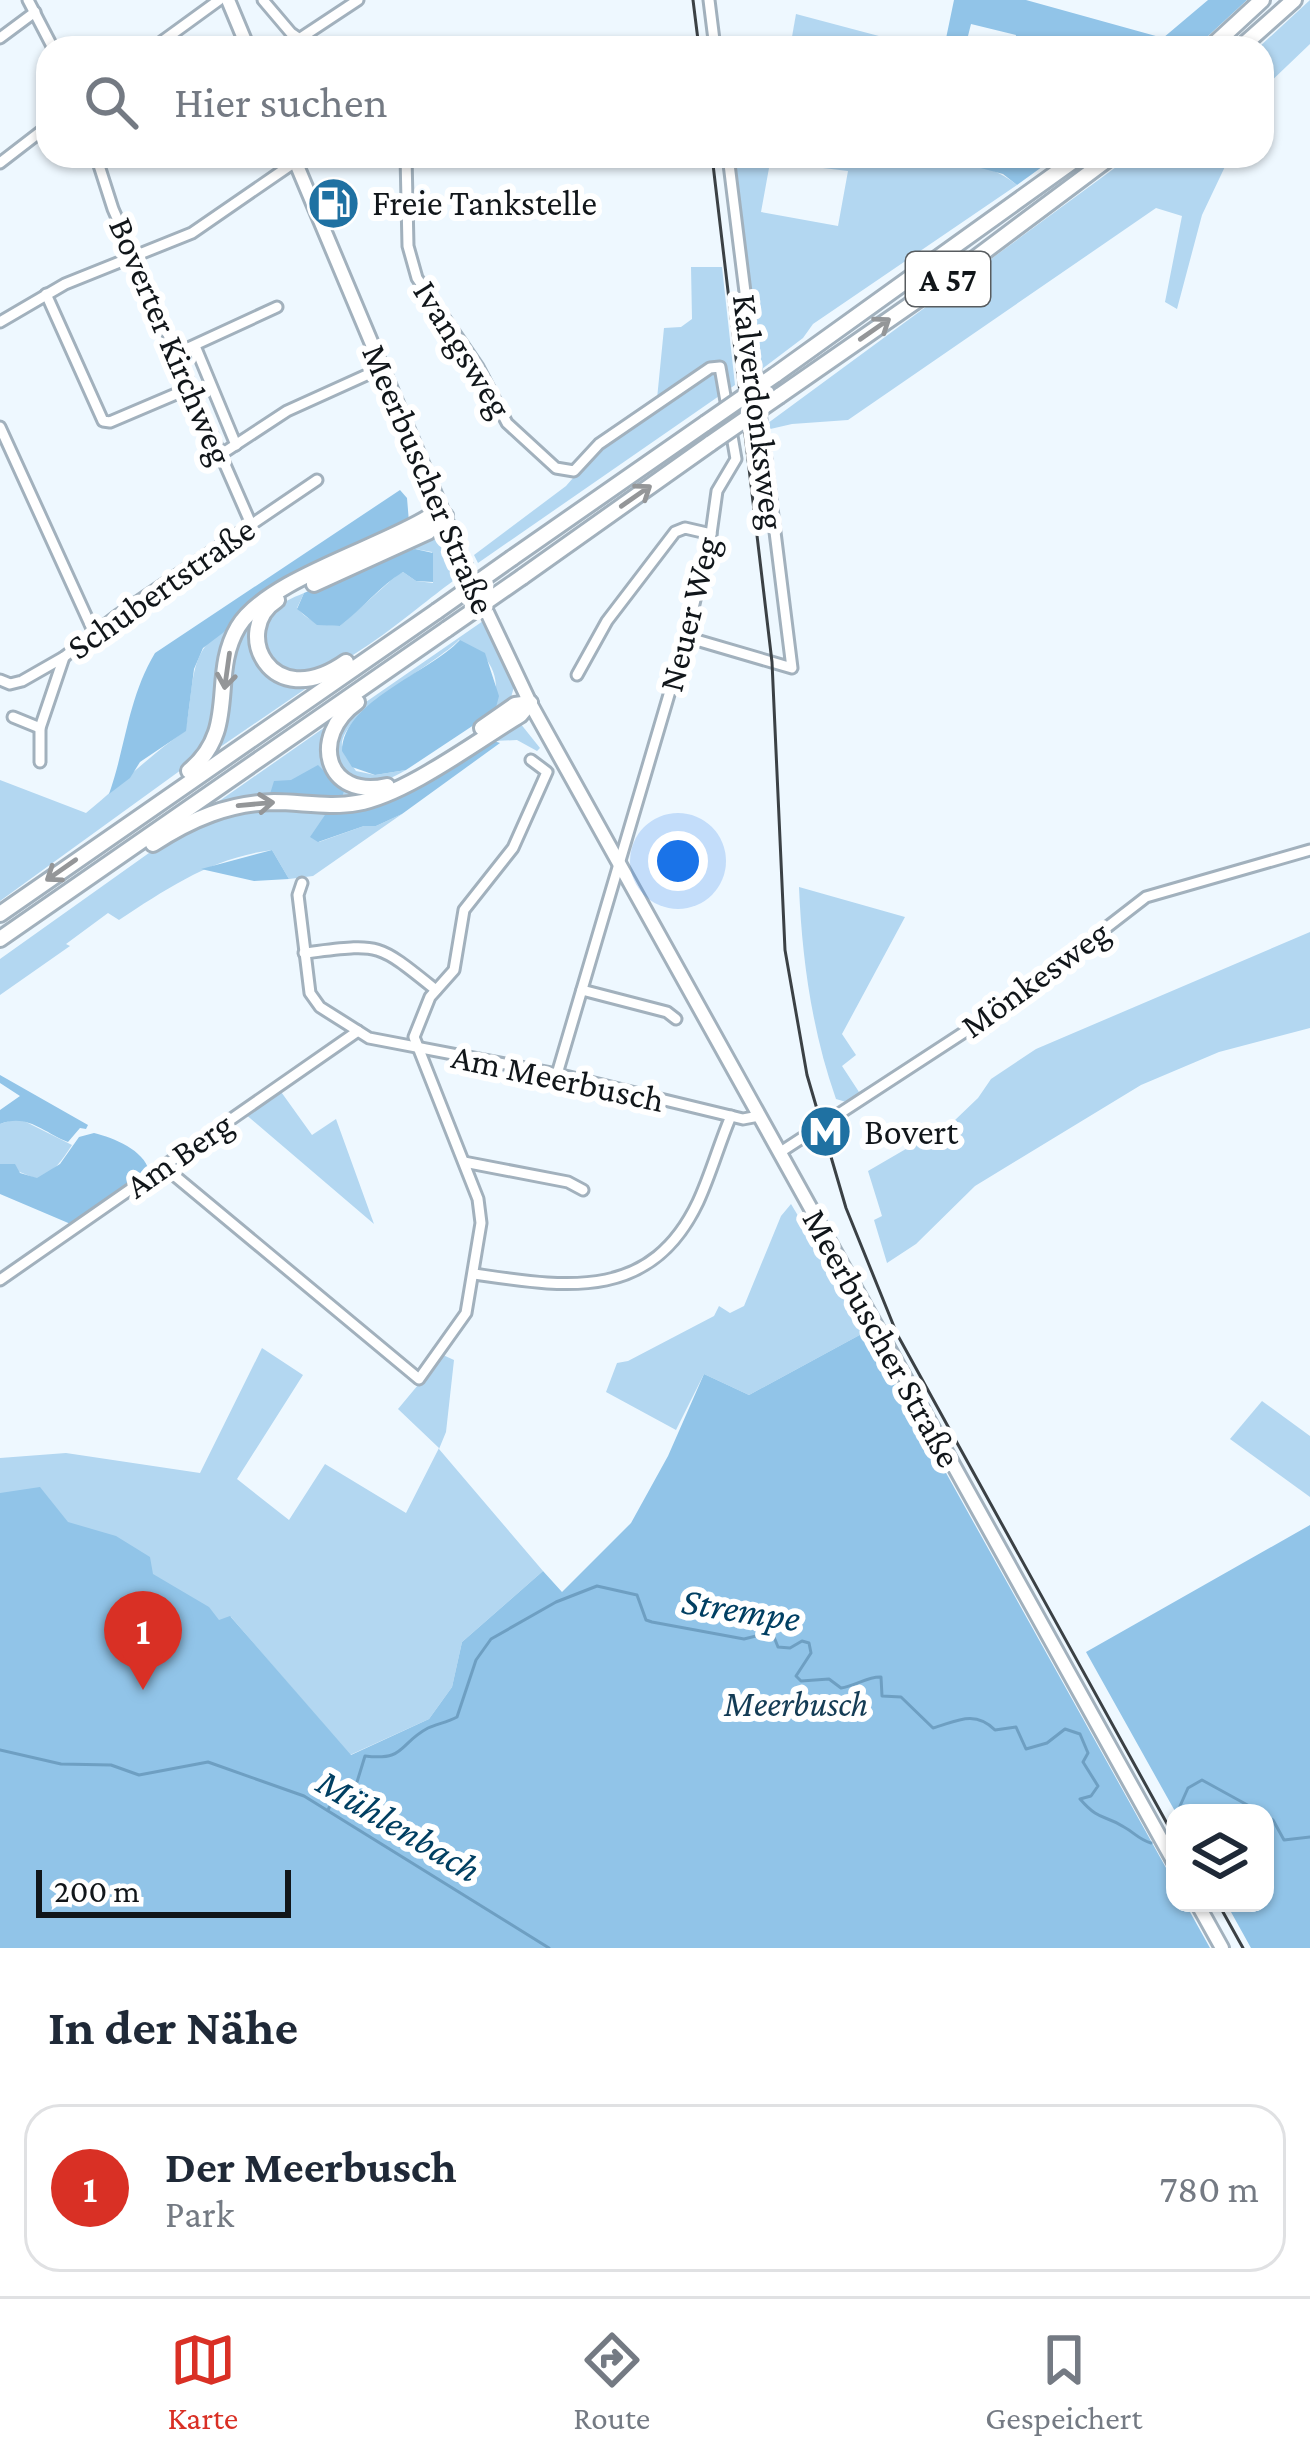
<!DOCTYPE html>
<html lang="de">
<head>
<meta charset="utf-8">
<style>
  :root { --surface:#fff; --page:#f6f6f7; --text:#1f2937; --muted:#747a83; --line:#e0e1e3; --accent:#d93025 }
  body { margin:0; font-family:"Crimson Pro",serif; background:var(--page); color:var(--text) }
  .controls { position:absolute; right:36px; bottom:36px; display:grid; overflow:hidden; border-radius:24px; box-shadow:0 3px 9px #0004 }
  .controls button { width:108px; height:108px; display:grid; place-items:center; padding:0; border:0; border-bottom:3px solid var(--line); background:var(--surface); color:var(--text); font:60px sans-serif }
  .scale { position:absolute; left:36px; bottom:30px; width:255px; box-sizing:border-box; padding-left:12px; border:6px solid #11161a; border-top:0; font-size:33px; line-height:42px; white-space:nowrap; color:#11161a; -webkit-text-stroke:9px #fff; paint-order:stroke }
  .you { position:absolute; left:678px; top:861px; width:42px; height:42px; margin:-30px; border:9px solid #fff; border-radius:50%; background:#1a73e8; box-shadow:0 0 0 18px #1a73e833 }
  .badge { display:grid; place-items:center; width:78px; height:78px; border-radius:50%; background:var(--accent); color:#fff; font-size:39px; font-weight:700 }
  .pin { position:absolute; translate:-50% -99px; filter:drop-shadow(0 3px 6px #0008) }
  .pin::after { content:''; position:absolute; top:63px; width:42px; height:36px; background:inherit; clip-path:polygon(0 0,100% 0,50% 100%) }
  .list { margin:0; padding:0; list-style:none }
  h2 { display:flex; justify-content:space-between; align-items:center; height:156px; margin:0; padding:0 48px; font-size:51px }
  h2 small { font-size:39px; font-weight:400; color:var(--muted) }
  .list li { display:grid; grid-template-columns:78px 1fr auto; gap:36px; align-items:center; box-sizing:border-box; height:168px; margin:0 24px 24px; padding:0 24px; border:3px solid var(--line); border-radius:36px }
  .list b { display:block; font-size:45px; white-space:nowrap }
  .list p { margin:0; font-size:39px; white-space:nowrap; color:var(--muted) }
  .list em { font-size:39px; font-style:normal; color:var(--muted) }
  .icon { flex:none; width:66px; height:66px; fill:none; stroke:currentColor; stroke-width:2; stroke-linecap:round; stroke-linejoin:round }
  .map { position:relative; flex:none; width:1310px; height:1948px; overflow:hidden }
  .search { position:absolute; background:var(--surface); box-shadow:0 3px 9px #0004; left:36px; right:36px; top:36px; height:132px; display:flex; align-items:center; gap:30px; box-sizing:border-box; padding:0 42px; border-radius:36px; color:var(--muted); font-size:45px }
  .sheet { height:348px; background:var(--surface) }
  nav { display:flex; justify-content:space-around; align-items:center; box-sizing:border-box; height:168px; border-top:3px solid var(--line); background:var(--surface); font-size:33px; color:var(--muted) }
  nav a { display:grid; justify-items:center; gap:6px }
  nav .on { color:var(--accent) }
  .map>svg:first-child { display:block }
</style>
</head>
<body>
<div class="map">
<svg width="1310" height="1948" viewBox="0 0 1310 1948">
  <rect width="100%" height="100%" fill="#eef8ff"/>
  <g fill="#b3d7f1">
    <polygon points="1310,0 1310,44 1262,90 1262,48 1258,48"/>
    <polygon points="796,14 924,48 790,48"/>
    <path d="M780,156C847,156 963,141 1017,185L813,324L803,338L758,372L734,165L741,162L769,168L761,212L838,226L848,171L781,163Z"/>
    <polygon points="1131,156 1230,156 1202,215 1177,309 1165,302 1182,216 1156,208 848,420 792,424 766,430 764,426"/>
    <polygon points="691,267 722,267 735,385 478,563 474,555 566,486 600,447 656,409 664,328 681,327 692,319"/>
    <path d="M433,536L449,547L460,576C421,603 357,663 311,674C277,682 250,640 272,613C279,603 292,598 304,593L297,608C310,623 321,625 340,626L397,575L403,572L416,581L433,583L432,552L415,549L385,557Z"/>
    <polygon points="257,609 255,646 300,685 311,685 210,754 235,641"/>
    <path d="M483,621L514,687L509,704L488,719C498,697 501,676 483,655C478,648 467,647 459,640C438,663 338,714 342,747C343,755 352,764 356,771L375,775L406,770C372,791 343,787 333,745L350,713Z"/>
    <path d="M231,629L213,728L192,762L0,901V780L86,813C120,785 149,756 185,731C195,694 185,643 231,629Z"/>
    <path d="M520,723L540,748L537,751L517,740L494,741L385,803L360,810L327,812L319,842L364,826H376L402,814L313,876L289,879L272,850C212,858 169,887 119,920L108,913L66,944L70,946L0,995V959L163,843L218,816L276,807L355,808Z"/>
    <polygon points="328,725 324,741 327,763 373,795 205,811"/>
    <path d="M799,887L905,917L842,1034L856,1055L842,1066L859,1092L874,1083L876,1086L846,1102L836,1099C812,1031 802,959 799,887Z"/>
    <polygon points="1310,932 1310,1028 1219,1052 1141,1085 975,1186 916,1244 887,1263 874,1220 882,1216 868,1171 954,1121 978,1098 991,1079 1036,1049"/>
    <polygon points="279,1089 312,1135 336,1119 374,1224 244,1113"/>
    <path d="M18,1118L72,1145C62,1160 55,1172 37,1179L0,1164V1124Z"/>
    <polygon points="791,1204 867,1331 749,1395 704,1374 676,1430 606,1392 617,1363 628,1361 714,1316 719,1306 730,1313 744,1306 781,1216"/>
    <polygon points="262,1348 303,1375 237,1479 289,1520 325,1464 406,1513 439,1448 398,1409 443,1355 454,1360 446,1432 439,1449 543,1571 462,1642 452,1687 429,1719 350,1755 231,1617 0,1755 0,1458 66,1453 200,1473"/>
    <polygon points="1262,1401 1310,1436 1310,1497 1230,1439"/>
  </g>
  <g fill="#91c4e8">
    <polygon points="954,0 1026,0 1163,38 1208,0 1247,0 1195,48 1014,48 1016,35 971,24 965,48 944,48"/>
    <polygon points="936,156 1057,156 1017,185 1003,174"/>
    <path d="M400,490L407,498L409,522L271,589L239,613L228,629L203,648L194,669L186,731L140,762L130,778L109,794C126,746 128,698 155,653Z"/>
    <path d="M415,549L433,553V582L416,581L403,572C380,586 363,608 340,626L317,625L297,609L304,593L385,557Z"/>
    <path d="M460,640L485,653L499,696L495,711L406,770L375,775L352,767L342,751C343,701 429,673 460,640Z"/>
    <path d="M494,741L500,743L402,814L376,826H364L318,842L310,837L327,812C390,814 442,770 494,741Z"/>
    <polygon points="318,765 344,791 342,797 270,794 274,781 291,780"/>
    <polygon points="272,850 289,879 254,881 201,869"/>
    <path d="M0,1075L88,1125L86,1129L80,1128L68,1142C43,1132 27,1113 0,1124V1110L20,1096L0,1083Z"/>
    <path d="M94,1133C114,1138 144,1150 149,1171L73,1225L0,1194V1164H15L20,1173L37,1178L60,1164L79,1137Z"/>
    <polygon points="867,1331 1175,1884 1175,1903 1185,1903 1210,1948 0,1948 0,1493 40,1487 68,1522 116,1536 150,1557 153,1574 209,1607 219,1620 230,1616 351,1755 429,1719 452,1687 462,1642 543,1571 562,1592 631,1523 668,1456 704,1374 749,1395"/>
    <polygon points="1310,1525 1310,1948 1251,1948 1226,1903 1265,1903 1265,1813 1176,1813 1086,1652"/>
  </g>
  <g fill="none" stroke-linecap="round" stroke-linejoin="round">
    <g stroke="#6e9fc2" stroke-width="3">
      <polyline points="0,1750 61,1764 111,1765 139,1775 208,1762 304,1796 549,1948"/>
      <polyline points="1180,1806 1188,1788 1202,1780 1262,1813"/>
      <path d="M328,1810L336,1793L357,1782L365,1756C406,1761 398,1744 428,1728C437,1724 448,1722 457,1717L476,1660L491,1639L556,1602L597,1586L637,1595L646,1620L652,1622L744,1639L772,1632L778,1647L790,1648L802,1641L809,1643L811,1653L796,1676L801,1681L829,1679L841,1688C855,1686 869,1676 881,1677L882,1696L901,1697L933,1728C955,1722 974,1709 995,1730L1016,1727L1026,1749L1047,1743L1065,1729L1080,1734L1088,1753L1083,1762L1098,1786L1091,1796L1080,1799C1100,1822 1104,1814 1124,1827C1135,1833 1138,1839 1151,1843"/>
      <polyline points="1265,1815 1273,1820 1284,1840 1310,1837"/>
    </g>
    <defs>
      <g id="minor">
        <polyline points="28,0 53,48"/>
        <polyline points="263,0 291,33 313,48"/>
        <polyline points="709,0 715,48"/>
        <polyline points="0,38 35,12"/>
        <polyline points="299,39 358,0"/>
        <polyline points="153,48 219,0"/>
        <polyline points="96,156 113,209 251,524"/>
        <polyline points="406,156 408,246 417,278 478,367 507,423 556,468 574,471 599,444 710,368 720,367 736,459 717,491 711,534 686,637 557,1074"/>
        <polyline points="0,163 48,126"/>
        <polyline points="46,294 103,421 110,422 190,388"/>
        <polyline points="0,322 65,284 192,233 295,162"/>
        <polyline points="195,346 236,445"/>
        <polyline points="175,354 277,307"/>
        <polyline points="0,427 94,633"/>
        <polyline points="220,455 287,411 382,368"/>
        <polyline points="686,637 792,668 728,156"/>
        <polyline points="577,675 607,621 675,532 685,528 711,534"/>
        <polyline points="0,680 10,684 22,681 64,657 118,615 317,480"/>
        <polyline points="13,717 40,728"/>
        <polyline points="40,762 40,728 64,657"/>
        <polyline points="302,883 298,895 310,993 320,1007 369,1038 557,1074 743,1119 759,1116"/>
        <path d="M304,953C381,944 375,941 436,990"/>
        <polyline points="582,990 667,1012 676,1019"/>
        <polyline points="779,1153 1009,1003 1146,897 1310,850"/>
        <polyline points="464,1162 568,1182 583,1190"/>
        <polyline points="163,1166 419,1379 466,1313 481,1223 478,1199 414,1037 430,997 454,970 464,910 513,848 547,772 531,760"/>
        <path d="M474,1274C565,1287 650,1303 698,1202C711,1174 719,1144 731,1116"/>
        <polyline points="0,1280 358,1031"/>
      </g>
      <g id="major">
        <polyline points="228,0 248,48"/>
        <polyline points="293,156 466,568 530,703 1175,1864"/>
        <polyline points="1197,1903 1222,1948"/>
      </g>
      <g id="highway">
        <polyline points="1210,48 1262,0"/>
        <polyline points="1240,48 1294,0"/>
        <polyline points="775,375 1080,156"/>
        <polyline points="779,396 949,278 1112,156"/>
        <polyline points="512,558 706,423"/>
        <polyline points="522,577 711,443"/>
        <polyline points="314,584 428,532 445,516"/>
        <path d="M277,600C231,629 269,716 346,662"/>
        <path d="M357,702C309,736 325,800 387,786"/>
        <polyline points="482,728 515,705 530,703"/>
        <path d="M189,771C240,729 209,676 238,627C266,580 380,548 429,517L445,516"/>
        <path d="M153,844C191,819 229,803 274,802C301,802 330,808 357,803C405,795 477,741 520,715L530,703"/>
        <polyline points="0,914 437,611"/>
        <polyline points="0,939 447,629"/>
      </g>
    </defs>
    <use href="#minor" stroke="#a2b1bd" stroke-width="15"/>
    <use href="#major" stroke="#a2b1bd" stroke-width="18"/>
    <use href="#highway" stroke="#a2b1bd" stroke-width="20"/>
    <use href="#minor" stroke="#fff" stroke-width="9"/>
    <use href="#major" stroke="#fff" stroke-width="12"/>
    <use href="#highway" stroke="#fff" stroke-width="14"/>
    <g stroke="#3b4145" stroke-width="3">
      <polyline points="693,0 699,48"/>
      <polyline points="712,156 772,662 785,950 807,1075 846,1208 897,1334 1175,1838"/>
      <polyline points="1218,1903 1243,1948"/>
    </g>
    <defs>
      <g id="highway-bridge">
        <polyline points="706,423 775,375"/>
        <polyline points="711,443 779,396"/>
        <polyline points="437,611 512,558"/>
        <polyline points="447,629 522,577"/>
      </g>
    </defs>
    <use href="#highway-bridge" stroke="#a2b1bd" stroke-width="20" stroke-linecap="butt"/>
    <use href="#highway-bridge" stroke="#fff" stroke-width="14"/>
  </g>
  <defs><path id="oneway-shaft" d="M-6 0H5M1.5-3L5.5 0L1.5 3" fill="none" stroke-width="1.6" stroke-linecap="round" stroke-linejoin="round" transform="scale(3)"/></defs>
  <g stroke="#949698">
    <use href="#oneway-shaft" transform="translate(875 329) rotate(-35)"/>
    <use href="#oneway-shaft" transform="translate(636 496) rotate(-35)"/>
    <use href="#oneway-shaft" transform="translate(227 671) rotate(98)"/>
    <use href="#oneway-shaft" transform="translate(256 804) rotate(-5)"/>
    <use href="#oneway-shaft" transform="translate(61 870) rotate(145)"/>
  </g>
  <defs>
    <symbol id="fuel-disc" viewBox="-11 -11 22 22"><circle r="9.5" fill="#1f71a2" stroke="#fff"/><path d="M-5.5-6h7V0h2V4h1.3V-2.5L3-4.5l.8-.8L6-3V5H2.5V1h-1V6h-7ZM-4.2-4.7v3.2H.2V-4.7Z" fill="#fff"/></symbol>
    <symbol id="metro-disc" viewBox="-11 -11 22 22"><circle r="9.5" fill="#1f71a2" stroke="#fff"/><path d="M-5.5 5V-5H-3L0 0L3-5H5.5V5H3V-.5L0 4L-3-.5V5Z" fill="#fff"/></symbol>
  </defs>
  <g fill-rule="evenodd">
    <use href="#fuel-disc" x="304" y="174" width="59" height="59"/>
    <use href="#metro-disc" x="796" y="1102" width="59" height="59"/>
  </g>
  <g text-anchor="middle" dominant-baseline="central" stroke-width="12" stroke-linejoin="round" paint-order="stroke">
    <rect fill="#fff" stroke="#585c5f" stroke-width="3" x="906" y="252" width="84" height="54" rx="9"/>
    <g font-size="33" font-weight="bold" fill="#11161a">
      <text x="948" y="279">A 57</text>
    </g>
    <g font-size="36" fill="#11161a" stroke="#fff" text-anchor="start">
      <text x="372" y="203">Freie Tankstelle</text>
      <text x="864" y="1132">Bovert</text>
    </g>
    <g font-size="36" fill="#11161a" stroke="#fff">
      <text transform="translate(171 341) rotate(67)">Boverter Kirchweg</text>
      <text transform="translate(463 349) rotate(58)">Ivangsweg</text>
      <text transform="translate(759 412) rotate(83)">Kalverdonksweg</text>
      <text transform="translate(429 479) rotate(67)">Meerbuscher Straße</text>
      <text transform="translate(161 588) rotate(-35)">Schubertstraße</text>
      <text transform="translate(689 614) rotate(-76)">Neuer Weg</text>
      <text transform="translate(1035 979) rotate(-36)">Mönkesweg</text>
      <text transform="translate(558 1078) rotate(12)">Am Meerbusch</text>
      <text transform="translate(179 1155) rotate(-35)">Am Berg</text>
      <text transform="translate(882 1338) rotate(61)">Meerbuscher Straße</text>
    </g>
    <g font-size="36" font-style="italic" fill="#143c55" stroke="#fff">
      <text x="796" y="1704">Meerbusch</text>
    </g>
    <g font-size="39" font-style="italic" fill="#003f62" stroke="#fff">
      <text transform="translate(741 1609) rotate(9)">Strempe</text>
      <text transform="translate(399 1825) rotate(31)">Mühlenbach</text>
    </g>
  </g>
</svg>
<div class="controls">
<button><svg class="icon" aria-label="layers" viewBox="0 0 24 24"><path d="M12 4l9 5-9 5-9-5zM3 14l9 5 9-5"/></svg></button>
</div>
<div class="scale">200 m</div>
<div class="you"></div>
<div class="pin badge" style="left:143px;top:1690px">1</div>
<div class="search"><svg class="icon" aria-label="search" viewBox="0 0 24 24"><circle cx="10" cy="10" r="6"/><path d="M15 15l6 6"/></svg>Hier suchen</div>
</div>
<section class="sheet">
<h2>In der Nähe<small></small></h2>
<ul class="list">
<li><span class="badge">1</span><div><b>Der Meerbusch</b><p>Park</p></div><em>780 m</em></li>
</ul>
</section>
<nav>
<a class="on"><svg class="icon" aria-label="map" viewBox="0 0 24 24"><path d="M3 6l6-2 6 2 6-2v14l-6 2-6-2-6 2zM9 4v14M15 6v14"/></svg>Karte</a>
<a><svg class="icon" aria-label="directions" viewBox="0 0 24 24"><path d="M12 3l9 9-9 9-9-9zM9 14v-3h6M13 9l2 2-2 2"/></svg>Route</a>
<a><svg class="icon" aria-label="saved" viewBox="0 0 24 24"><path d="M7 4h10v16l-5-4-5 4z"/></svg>Gespeichert</a>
</nav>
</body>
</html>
